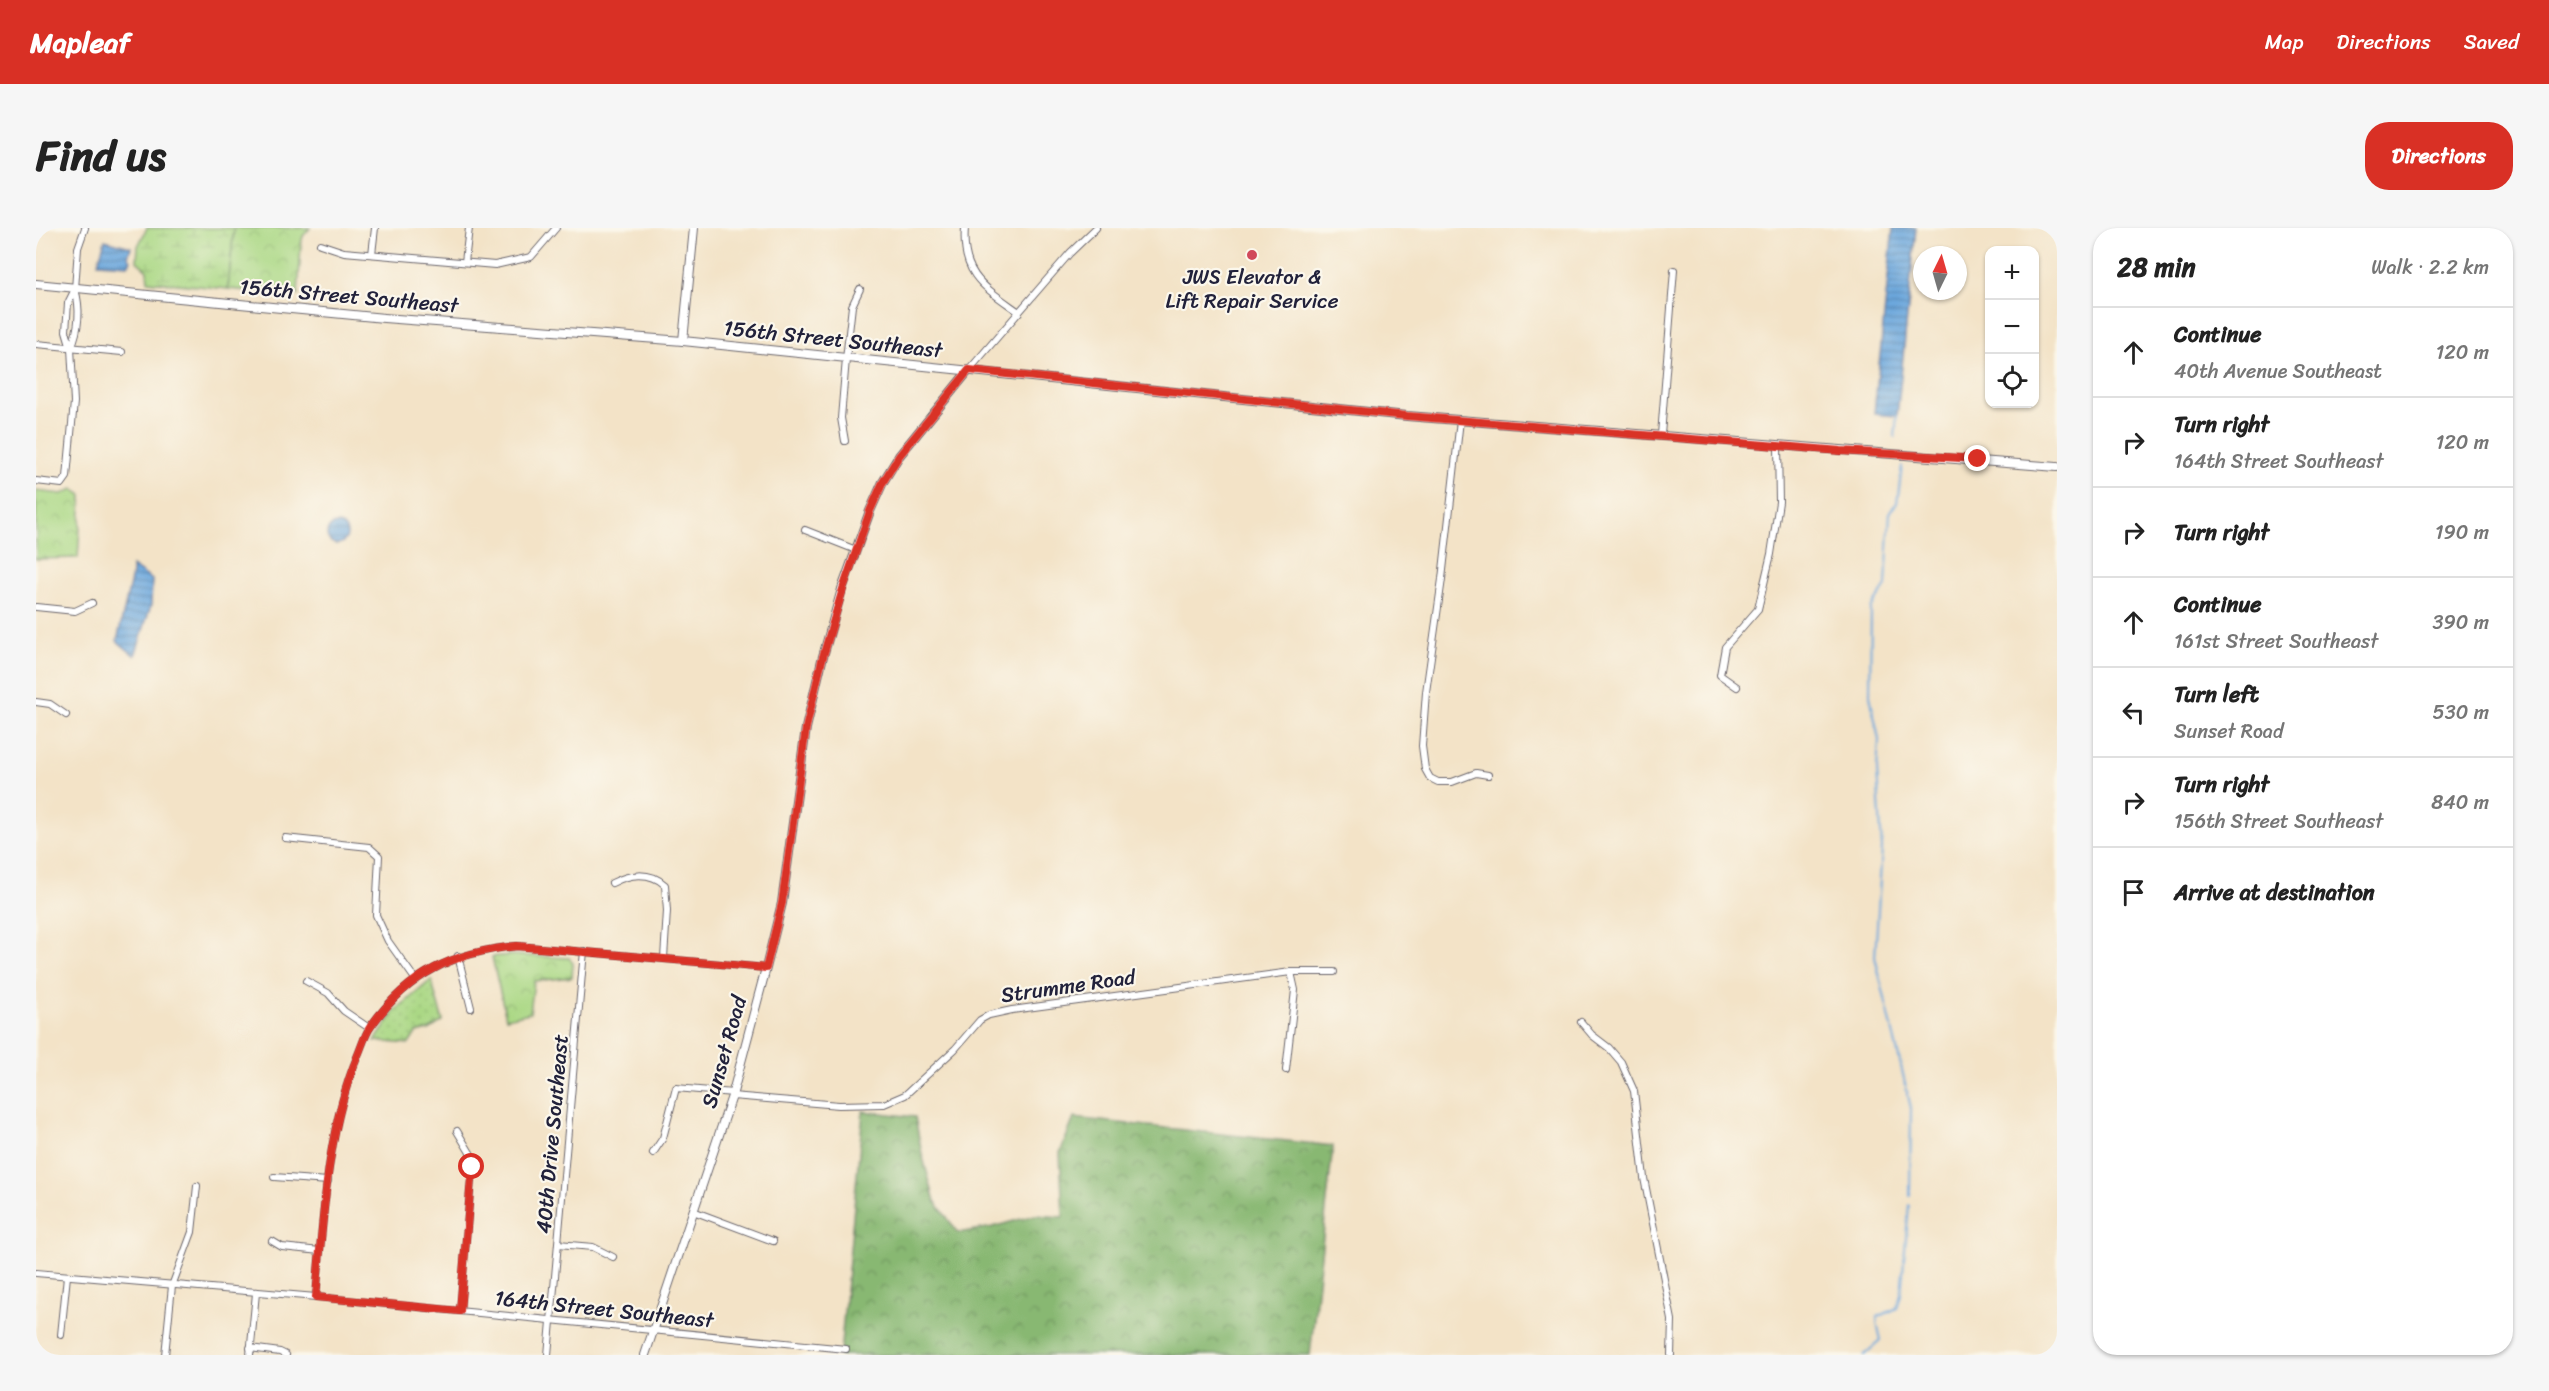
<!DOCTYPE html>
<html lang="en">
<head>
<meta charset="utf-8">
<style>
  :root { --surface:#fff; --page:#f6f6f6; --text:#222; --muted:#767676; --line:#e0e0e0; --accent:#d93025 }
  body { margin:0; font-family:Sriracha,sans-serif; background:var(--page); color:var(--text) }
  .controls { position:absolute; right:18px; top:18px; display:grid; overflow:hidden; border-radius:12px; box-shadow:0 2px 4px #0004 }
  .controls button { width:54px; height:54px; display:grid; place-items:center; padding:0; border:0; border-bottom:2px solid var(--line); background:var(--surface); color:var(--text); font:30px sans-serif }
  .compass { position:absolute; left:1877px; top:18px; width:54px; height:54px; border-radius:50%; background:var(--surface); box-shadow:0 2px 4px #0004; rotate:5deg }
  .stop { position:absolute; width:18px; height:18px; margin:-14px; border:4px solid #d93025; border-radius:50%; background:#fff }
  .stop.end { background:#d93025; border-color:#fff; box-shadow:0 2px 6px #0008 }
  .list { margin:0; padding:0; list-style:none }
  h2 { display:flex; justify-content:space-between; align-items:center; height:78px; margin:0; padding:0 24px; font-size:26px }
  h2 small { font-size:20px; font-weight:400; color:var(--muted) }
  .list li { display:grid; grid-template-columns:39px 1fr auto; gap:18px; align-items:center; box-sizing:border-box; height:90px; padding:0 24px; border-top:2px solid var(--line) }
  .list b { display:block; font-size:22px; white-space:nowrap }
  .list p { margin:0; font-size:20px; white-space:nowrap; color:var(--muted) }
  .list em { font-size:20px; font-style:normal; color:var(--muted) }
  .icon { flex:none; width:33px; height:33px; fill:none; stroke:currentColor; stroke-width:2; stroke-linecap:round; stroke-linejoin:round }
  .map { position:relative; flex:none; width:2021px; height:1127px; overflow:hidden; border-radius:24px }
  header { display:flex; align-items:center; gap:36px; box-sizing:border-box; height:84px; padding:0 30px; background:var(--accent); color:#fff }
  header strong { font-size:28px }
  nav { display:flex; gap:33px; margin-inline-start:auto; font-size:21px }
  .intro { display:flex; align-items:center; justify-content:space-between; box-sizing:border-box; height:144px; padding:0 36px }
  h1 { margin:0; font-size:42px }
  .button { padding:15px 27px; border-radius:24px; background:var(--accent); color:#fff; font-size:21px; font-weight:700 }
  main { display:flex; gap:36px; padding:0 36px }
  aside { flex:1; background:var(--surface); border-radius:24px; box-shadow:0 2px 4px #0004 }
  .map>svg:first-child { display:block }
</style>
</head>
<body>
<header>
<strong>Mapleaf</strong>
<nav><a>Map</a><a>Directions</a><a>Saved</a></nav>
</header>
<div class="intro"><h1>Find us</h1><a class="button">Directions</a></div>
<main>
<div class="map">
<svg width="2021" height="1127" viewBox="0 0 2021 1127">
  <defs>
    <pattern id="grass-dots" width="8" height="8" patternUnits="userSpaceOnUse" patternTransform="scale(1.5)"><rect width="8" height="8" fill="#abd885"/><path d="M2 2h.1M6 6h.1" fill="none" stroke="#93b974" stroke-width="1.8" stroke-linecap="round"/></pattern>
    <pattern id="forest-crowns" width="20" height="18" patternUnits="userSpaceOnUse" patternTransform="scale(1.5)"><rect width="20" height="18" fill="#88b872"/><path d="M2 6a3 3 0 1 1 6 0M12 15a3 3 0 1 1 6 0" fill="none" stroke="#6f955f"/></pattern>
    <pattern id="wetland-marsh" width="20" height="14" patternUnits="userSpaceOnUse" patternTransform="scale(1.5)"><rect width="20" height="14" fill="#abd885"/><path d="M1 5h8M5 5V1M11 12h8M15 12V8" fill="none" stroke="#93b974"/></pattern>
    <pattern id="park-crowns" width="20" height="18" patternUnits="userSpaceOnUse" patternTransform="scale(1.5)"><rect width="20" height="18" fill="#abd885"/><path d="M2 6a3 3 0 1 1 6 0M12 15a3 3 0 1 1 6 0" fill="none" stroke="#93b974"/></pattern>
    <pattern id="water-rules" width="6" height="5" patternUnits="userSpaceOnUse" patternTransform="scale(1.5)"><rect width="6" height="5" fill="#6ca7dd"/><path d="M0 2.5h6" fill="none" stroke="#5888b4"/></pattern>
  </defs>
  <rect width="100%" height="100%" fill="#fbf7ec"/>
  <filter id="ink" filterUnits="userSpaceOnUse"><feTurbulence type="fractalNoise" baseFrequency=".0167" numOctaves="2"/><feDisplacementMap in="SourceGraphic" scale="12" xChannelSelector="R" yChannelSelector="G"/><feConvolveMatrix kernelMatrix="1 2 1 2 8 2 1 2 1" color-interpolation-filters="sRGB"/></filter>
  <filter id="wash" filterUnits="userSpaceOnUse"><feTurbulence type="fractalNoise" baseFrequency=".008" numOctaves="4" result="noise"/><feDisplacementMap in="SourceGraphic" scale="24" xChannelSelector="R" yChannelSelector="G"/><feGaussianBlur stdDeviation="1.35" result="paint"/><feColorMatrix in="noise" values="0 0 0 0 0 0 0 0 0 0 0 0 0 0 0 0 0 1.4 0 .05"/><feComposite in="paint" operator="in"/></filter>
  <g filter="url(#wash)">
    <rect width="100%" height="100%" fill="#f3e3c7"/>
    <polygon fill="url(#grass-dots)" stroke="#667d60" stroke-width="1.5" points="395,752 407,793 393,802 380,805 373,816 339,813 360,782"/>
    <polygon fill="url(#forest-crowns)" stroke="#556d56" stroke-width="1.5" points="827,883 879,889 886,926 899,973 922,1005 957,999 999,987 1027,989 1024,925 1038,890 1297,918 1274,1127 804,1127"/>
    <polygon fill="url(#wetland-marsh)" stroke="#667d60" stroke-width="1.5" points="111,0 198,0 192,61 112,53 111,42 101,33 102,18"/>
    <g fill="url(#park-crowns)" stroke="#667d60" stroke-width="1.5">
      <polygon points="198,0 274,0 267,8 265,16 262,67 192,61"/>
      <polygon points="37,261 46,267 42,330 0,331 0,263 26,266"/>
      <polygon points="474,727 533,730 537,734 536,749 498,753 494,785 470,790 456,729"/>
    </g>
    <g fill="url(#water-rules)" stroke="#47648c" stroke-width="1.5">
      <polygon points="1857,0 1880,0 1861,188 1838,186"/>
      <polygon points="69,12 95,19 92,28 95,32 92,37 62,35"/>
      <circle cx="301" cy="306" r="10"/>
      <polygon points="96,338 116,352 115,377 99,428 81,413 96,347"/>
    </g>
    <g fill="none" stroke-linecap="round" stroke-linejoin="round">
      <g stroke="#6ca7dd" stroke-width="2">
        <polyline points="1859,209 1861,188"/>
        <polyline points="1866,238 1861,275 1854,283 1850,358 1835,380 1834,467 1843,512 1841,542 1846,620 1839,729 1875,880 1874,968"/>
        <polyline points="1828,1127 1845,1112 1841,1095 1842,1089 1861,1080 1865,1066 1873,977"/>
      </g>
    </g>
  </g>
  <g filter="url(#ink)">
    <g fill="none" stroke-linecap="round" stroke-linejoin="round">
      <defs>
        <g id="minor">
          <path d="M929,0C925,47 948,59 983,84"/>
          <polyline points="284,16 308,24 459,37 495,29 520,0"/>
          <polyline points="336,26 339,0"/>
          <polyline points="429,34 433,0"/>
          <polyline points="0,116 86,124"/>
          <path d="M35,120C43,101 45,81 39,61"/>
          <polyline points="933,142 1034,25 1060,0"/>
          <polyline points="1424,192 1406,351 1390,464 1386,518 1389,541 1394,550 1402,554 1416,554 1440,545 1452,547"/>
          <polyline points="1625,207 1638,42"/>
          <polyline points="809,213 805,190 810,131 816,78 824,61"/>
          <polyline points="0,253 26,256 31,249 38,174 35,120 30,103 32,75 39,61 42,20 49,0"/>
          <polyline points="769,302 820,322"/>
          <polyline points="0,379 39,383 56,375"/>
          <polyline points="1701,459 1684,447 1689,419 1722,381 1735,326 1743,274 1742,218"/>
          <polyline points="0,474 14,476 30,487"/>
          <polyline points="249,610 333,619 343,628 340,687 352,713 379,751"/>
          <path d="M576,655C593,646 614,643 629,657L631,683L628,730"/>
          <polyline points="422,728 435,780"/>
          <polyline points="270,753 292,765 308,783 333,800"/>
          <polyline points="1545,794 1556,807 1573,820 1585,834 1598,863 1608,950 1636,1092 1635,1127"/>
          <polyline points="1250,842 1259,762 1255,744"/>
          <polyline points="696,868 803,877 848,876 869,867 919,821 944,792 953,787 976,782 1255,744 1298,744"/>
          <polyline points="421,903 436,928 436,939 424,1083"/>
          <polyline points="617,925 627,910 640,860 697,865"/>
          <polyline points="238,949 292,953"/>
          <polyline points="657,983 737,1013"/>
          <polyline points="236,1013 246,1019 284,1023"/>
          <polyline points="522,1016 557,1019 577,1029"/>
          <polyline points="0,1045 280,1069 810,1121"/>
          <path d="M280,1069C287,990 291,901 322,827C326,818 329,806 335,798C373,745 418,724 481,718L730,740"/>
          <polyline points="25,1107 31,1048"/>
          <polyline points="214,1120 244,1124 250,1127"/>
          <polyline points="129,1127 136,1058 156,1004 161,958"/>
          <polyline points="214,1127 220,1065"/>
          <polyline points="512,1127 548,723"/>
        </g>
        <g id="tertiary">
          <polyline points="0,56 348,90 647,113 1371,188 2021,239"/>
          <polyline points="647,113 658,0"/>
          <polyline points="609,1127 696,868 730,740 746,675 770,500 786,432 806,361 834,283 847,254 863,228 933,142"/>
        </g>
      </defs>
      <use href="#minor" stroke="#6b666c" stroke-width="8"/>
      <use href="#tertiary" stroke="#6b666c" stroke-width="10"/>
      <use href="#minor" stroke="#fff" stroke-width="6"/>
      <use href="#tertiary" stroke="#fff" stroke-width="8"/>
    </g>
  </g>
  <g fill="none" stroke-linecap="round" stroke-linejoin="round" filter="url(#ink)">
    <path stroke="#d93025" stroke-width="8" d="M436,939L424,1083L280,1069C287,990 291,901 322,827C326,818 329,806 335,798C373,745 417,724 481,718L730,740L746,675L770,500L786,432L807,361L834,283L847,254L863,228L933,142L1371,188L1805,223L1942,231"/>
  </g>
  <circle fill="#d1495b" stroke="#fbf7ec" stroke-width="2" cx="1216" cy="27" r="6"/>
  <g text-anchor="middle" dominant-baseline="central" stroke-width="4.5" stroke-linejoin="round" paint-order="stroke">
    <g font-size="21" fill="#22223b" stroke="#fbf7ec">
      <text x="1216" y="49">JWS Elevator &amp;<tspan x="1216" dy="24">Lift Repair Service</tspan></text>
    </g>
    <g font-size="21" fill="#22223b" stroke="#fbf7ec">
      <text transform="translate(313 68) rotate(5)">156th Street Southeast</text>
      <text transform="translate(797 111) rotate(6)">156th Street Southeast</text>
      <text transform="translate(1032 758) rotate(-8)">Strumme Road</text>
      <text transform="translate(688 824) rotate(-74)">Sunset Road</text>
      <text transform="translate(516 906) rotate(-85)">40th Drive Southeast</text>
      <text transform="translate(568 1081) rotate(6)">164th Street Southeast</text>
    </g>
  </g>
</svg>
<div class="controls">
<button>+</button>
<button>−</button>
<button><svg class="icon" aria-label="locate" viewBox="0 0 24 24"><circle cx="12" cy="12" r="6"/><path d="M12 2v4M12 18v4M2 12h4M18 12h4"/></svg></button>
</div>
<svg class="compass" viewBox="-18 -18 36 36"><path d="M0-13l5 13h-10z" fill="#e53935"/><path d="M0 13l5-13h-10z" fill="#767676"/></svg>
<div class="stop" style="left:436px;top:939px"></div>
<div class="stop end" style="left:1942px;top:231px"></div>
</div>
<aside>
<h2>28 min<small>Walk · 2.2 km</small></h2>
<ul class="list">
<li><svg class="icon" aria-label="ahead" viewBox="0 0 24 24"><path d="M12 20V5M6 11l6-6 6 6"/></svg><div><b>Continue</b><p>40th Avenue Southeast</p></div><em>120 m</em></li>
<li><svg class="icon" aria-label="right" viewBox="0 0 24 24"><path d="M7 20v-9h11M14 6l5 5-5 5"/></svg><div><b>Turn right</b><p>164th Street Southeast</p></div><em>120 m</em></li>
<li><svg class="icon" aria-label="right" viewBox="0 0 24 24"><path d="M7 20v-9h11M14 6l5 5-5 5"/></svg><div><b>Turn right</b></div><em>190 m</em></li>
<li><svg class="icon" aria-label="ahead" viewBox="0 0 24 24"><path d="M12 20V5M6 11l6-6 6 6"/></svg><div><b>Continue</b><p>161st Street Southeast</p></div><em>390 m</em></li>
<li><svg class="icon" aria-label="left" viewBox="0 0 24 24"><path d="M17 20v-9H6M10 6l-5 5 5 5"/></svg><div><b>Turn left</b><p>Sunset Road</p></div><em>530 m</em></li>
<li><svg class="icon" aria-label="right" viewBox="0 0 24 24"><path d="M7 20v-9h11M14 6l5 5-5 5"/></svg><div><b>Turn right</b><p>156th Street Southeast</p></div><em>840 m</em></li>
<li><svg class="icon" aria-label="arrive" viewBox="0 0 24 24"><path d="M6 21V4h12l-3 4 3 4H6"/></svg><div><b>Arrive at destination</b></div></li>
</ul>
</aside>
</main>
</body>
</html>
